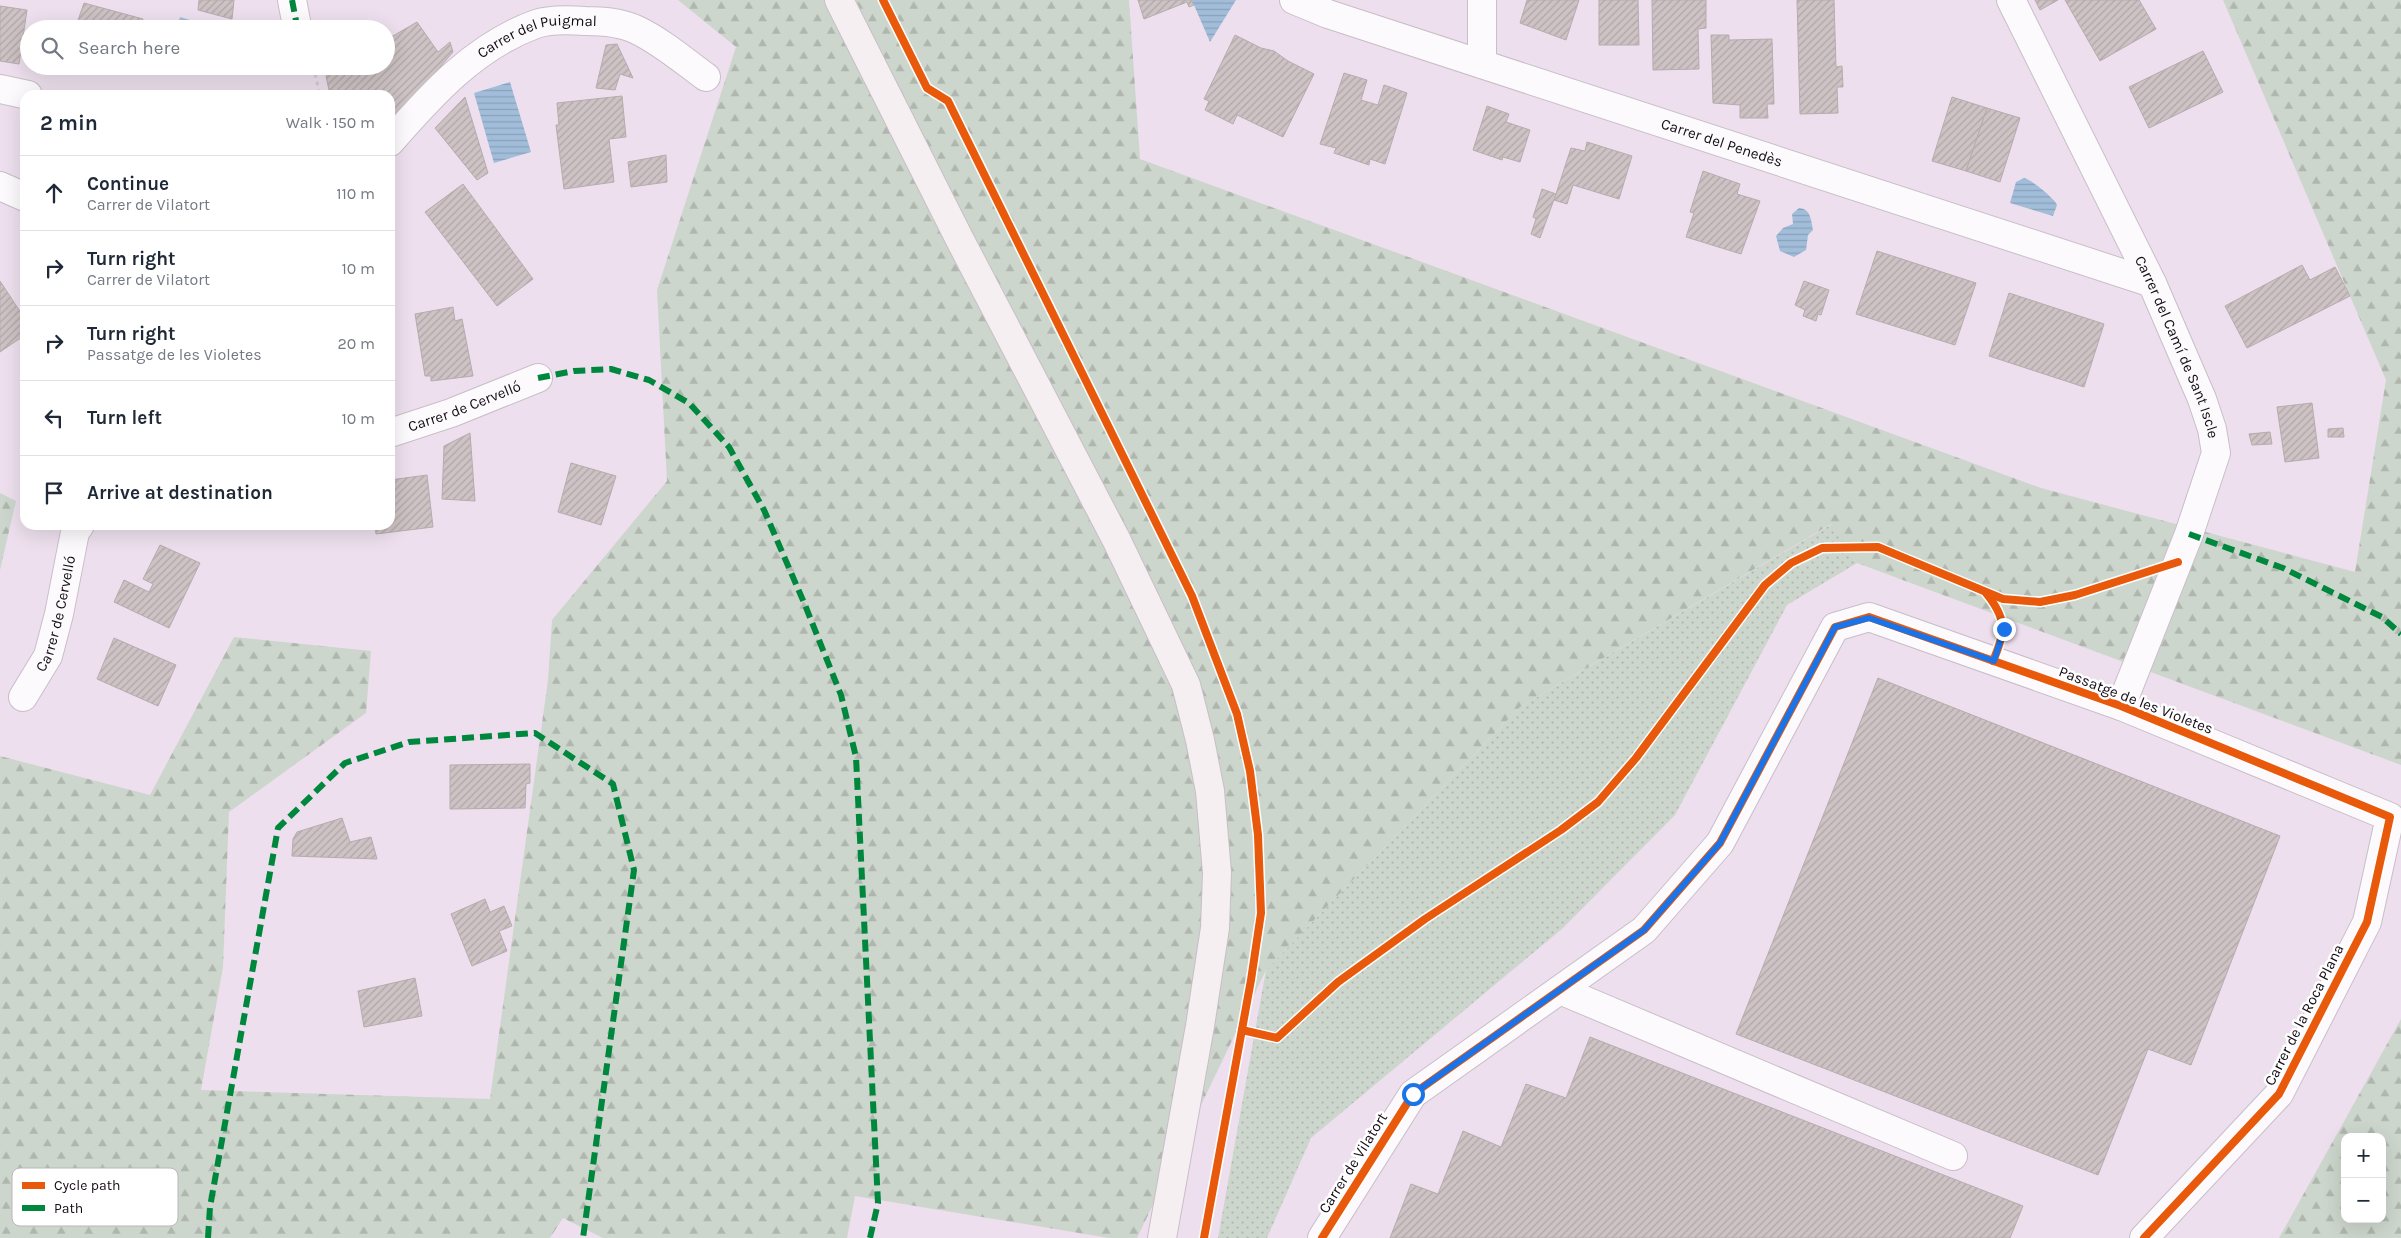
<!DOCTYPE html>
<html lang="en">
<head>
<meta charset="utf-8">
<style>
  :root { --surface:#fff; --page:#f2f2f3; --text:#1f2937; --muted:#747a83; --line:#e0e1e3 }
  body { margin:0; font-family:Karla,sans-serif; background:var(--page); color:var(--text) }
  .controls { position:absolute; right:15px; bottom:15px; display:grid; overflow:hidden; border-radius:10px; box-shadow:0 5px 20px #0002 }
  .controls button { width:45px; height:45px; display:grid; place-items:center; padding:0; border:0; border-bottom:1px solid var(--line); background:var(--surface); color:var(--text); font:25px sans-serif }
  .stop { position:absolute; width:15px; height:15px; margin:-11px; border:4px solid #1a73e8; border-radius:50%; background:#fff }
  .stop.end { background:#1a73e8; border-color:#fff; box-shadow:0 1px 5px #0008 }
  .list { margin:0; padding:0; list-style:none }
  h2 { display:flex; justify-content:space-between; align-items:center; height:65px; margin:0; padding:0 20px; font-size:21px }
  h2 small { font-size:16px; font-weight:400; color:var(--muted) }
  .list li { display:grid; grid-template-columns:32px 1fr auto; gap:15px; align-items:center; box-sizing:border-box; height:75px; padding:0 20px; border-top:1px solid var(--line) }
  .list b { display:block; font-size:19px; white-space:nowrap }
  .list p { margin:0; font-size:16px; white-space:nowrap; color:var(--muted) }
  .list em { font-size:16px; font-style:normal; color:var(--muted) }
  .icon { flex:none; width:28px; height:28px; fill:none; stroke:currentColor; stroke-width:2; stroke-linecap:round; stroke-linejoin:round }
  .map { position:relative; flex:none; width:2401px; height:1238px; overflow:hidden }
  .search { position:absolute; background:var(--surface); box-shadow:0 5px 20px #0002; left:20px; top:20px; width:375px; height:55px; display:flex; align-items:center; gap:12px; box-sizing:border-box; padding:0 18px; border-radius:28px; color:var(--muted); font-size:19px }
  .panel { position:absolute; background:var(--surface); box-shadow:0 5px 20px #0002; left:20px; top:90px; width:375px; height:440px; border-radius:15px }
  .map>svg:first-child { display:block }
</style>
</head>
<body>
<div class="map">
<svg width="2401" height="1238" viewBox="0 0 2401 1238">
  <defs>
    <pattern id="green-dots" width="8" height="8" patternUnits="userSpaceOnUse" patternTransform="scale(1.25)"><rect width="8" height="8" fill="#cdd6cc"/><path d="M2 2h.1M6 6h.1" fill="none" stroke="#afb6ae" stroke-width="1.8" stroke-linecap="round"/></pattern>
    <pattern id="forest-firs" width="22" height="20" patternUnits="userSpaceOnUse" patternTransform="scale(1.25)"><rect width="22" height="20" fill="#cdd6cc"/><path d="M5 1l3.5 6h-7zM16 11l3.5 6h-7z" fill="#afb6ae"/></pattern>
    <pattern id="water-rules" width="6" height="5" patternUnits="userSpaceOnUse" patternTransform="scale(1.25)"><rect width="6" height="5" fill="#a1bdd9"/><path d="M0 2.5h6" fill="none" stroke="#8aa1b9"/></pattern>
    <pattern id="building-hatch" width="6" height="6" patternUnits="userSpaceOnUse" patternTransform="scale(1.25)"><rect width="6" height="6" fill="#cdc2c4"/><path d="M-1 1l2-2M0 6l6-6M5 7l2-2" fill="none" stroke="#afa6a8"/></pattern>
  </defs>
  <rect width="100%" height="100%" fill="#eddfed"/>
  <polygon fill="url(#green-dots)" points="1832,524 1857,563 1787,605 1675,815 1563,928 1311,1138 1267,1238 1218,1238 1266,970 1520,707"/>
  <g fill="url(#forest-firs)" fill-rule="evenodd">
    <polygon points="678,0 1129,0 1140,159 2041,488 2355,572 2386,380 2223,0 2401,0 2401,765 1857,563 1831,524 1520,707 1266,970 1137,1238 1109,1238 855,1196 847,1238 603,1238 563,1218 550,1238 0,1238 0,756 150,795 234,637 371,651 366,713 229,812 223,967 201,1090 490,1099 548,680 552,620 667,481 657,290 736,47"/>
    <polygon points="0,493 16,501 0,570"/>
    <path d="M2401,1019V1238H2279ZM2345,1137H2382V1219H2345Z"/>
  </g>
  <g fill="url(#water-rules)">
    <polygon points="1191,0 1236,0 1210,42 1194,5"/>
    <polygon points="180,17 220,29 179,29 177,28"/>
    <polygon points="510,82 531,152 494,163 474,93"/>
    <path d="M2024,178C2031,179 2055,199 2057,205L2053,216L2010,203L2016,182Z"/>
    <path d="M1799,208C1811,209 1811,220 1813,230L1808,235L1806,250L1794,257L1780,251L1776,236L1783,228L1793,224L1792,214Z"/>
  </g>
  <g fill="url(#building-hatch)" stroke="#b7abad">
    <polygon points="199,0 234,0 232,19 198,10"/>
    <polygon points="1138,0 1191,0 1194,5 1189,7 1187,2 1144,19"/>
    <polygon points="1527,0 1579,0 1566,40 1520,23"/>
    <polygon points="1599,0 1638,0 1639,45 1599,45"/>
    <polygon points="1652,0 1706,0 1706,28 1698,29 1699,69 1653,70"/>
    <polygon points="1797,0 1834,0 1836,67 1842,66 1843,87 1837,87 1838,113 1800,114"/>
    <polygon points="2035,0 2058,0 2040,10"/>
    <polygon points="2065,0 2139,0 2156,29 2100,61"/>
    <polygon points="84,3 143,19 139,29 75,29"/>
    <polygon points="0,6 27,10 19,64 0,61"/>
    <polygon points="417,22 438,52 450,42 453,52 390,125 390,95 330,95 326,76 342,66 386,66 386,40"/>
    <polygon points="1235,35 1261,48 1274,51 1288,61 1314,74 1283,137 1237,115 1233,124 1205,110 1209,101 1204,99"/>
    <polygon points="1711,35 1729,35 1729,40 1772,39 1774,104 1767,104 1768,118 1740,118 1740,105 1713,103"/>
    <polygon points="617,44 633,78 620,74 615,90 596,88 606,45"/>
    <polygon points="2203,51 2223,92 2149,128 2129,87"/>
    <polygon points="109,66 127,66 125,72"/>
    <polygon points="1344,73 1367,80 1361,100 1378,105 1384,85 1407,93 1385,164 1370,159 1369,165 1334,153 1336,148 1320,144"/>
    <polygon points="622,96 626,137 609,139 614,182 564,189 556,125 559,125 557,103"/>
    <polygon points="465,97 488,173 477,180 435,128"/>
    <polygon points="1952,97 1987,108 1966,171 1932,161"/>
    <polygon points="1487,106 1509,114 1506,122 1530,130 1520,162 1503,157 1502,160 1473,150"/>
    <polygon points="1987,108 2020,118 2000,182 1966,171"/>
    <polygon points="1587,142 1632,156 1619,199 1573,185 1567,204 1554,200 1571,148 1585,151"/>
    <polygon points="666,155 667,182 631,187 628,162"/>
    <polygon points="1703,171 1740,184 1737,194 1760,201 1741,254 1686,237 1694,213 1690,212"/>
    <polygon points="463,184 533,279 497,306 425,212"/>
    <polygon points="1542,189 1556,194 1540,238 1531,234 1536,219 1533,217"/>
    <polygon points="1877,251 1976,283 1955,345 1856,314"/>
    <polygon points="2302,265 2310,280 2335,267 2350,296 2247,348 2225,306"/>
    <polygon points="0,281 25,319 25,335 0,352"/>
    <polygon points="1804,281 1829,290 1821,315 1818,314 1816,321 1803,316 1805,310 1795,305"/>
    <polygon points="2009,293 2104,324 2084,387 1989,356"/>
    <polygon points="453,307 455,321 462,319 473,376 431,381 431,376 425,376 415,314"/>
    <polygon points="2312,403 2319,458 2285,462 2277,407"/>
    <polygon points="2343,428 2344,437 2328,437 2328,429"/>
    <polygon points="2270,432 2272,444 2252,445 2249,434"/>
    <polygon points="470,433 475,501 442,499 444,446"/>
    <polygon points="571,463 616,476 601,525 558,512"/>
    <polygon points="427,475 433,527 376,534 375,525 390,525 390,480"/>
    <polygon points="160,545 200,563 169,628 114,602 124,580 149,592 153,584 143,579"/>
    <polygon points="114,638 176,665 158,706 97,679"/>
    <polygon points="1878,678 2280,836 2191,1065 2148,1049 2098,1175 1736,1034"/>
    <polygon points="530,764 530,783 526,784 525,808 450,809 450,765"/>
    <polygon points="342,818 350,842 371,837 377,859 292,856 293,839 297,832"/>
    <polygon points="485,899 490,912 504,906 512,926 499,931 507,951 472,966 451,914"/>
    <polygon points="415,978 422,1016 364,1027 358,991"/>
    <polygon points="1590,1037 2023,1206 2010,1238 1390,1238 1411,1184 1438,1194 1463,1131 1501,1147 1526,1084 1566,1098"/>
  </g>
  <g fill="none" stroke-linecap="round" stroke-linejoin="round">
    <defs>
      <g id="street">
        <polyline points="292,0 297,26"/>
        <path id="s1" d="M1294,0L1328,14L2152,283"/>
        <path id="s2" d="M2011,0L2152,283L2202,399L2212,429L2216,453L2189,534L2121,706"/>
        <polyline points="1482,64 1482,0"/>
        <polyline points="0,89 28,95"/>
        <path id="s3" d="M390,142C432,94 475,46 536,24C550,19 571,20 585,21C603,21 621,22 637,30C662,42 684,61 706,77"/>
        <polyline points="0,186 25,197"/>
        <path id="s4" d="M390,433L451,413L538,378"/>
        <path id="s5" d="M23,697L48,656L59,614L75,532L80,525"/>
        <polyline points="1560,990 1953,1156"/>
        <polyline points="1322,1238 1413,1094 1644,930 1720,843 1835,627 1869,617 2121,706 2390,817 2367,922 2279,1094 2144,1238"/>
      </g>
      <polyline id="secondary" points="839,0 959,238 1117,541 1186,685 1200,740 1210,791 1217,873 1215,928 1200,1026 1162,1238"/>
    </defs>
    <use href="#street" stroke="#c8bec9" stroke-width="30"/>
    <use href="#secondary" stroke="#c8bec9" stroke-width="30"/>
    <polyline stroke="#d0ccd1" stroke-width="3" stroke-dasharray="4 4" stroke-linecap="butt" points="313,66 320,95"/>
    <use href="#street" stroke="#fcfafc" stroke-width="28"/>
    <use href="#secondary" stroke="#f5eff1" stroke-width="28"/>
    <g stroke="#00873e" stroke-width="6" stroke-dasharray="12 6" stroke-linecap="butt">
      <polyline points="292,0 297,26"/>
      <polyline points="538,378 574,371 611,369 649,380 689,403 729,447 764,510 805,605 841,695 856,757 878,1203 870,1238"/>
      <polyline points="2189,534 2283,568 2382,617 2401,634"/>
      <polyline points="208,1238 210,1207 278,828 345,763 409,742 535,733 613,784 634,870 583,1238"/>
    </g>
    <defs>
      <g id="cycleway">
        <polyline points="883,0 927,88 948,101 1192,596 1237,714 1250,771 1258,835 1261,913 1251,980 1204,1238"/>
        <path d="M1986,593C2007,619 2006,631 1993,661"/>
        <polyline points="1242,1030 1277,1038 1338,982 1425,919 1561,830 1598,802 1636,758 1765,585 1791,563 1822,548 1878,547 2003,599 2040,602 2075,595 2178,562"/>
        <polyline points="1322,1238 1413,1094 1644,930 1720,843 1835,627 1869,617 2121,706 2390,817 2367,922 2279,1094 2144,1238"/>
      </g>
    </defs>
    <use href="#cycleway" stroke="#fff" stroke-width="11"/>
    <use href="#cycleway" stroke="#e8590c" stroke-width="8"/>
  </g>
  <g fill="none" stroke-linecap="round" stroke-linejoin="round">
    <polyline stroke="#1a73e8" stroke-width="6" points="1413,1094 1644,930 1720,843 1835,627 1869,618 1994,661 2004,629"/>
  </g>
  <g text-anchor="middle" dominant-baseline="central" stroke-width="5" stroke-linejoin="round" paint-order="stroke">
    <g font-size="15" fill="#140c15" stroke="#fff">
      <text stroke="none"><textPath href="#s3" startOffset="188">Carrer del Puigmal</textPath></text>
      <text stroke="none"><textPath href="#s1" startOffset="451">Carrer del Penedès</textPath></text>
      <text stroke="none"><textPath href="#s2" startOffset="385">Carrer del Camí de Sant Iscle</textPath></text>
      <text stroke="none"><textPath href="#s4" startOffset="79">Carrer de Cervelló</textPath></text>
      <text stroke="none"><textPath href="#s5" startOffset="91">Carrer de Cervelló</textPath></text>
      <text transform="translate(2136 700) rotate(21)">Passatge de les Violetes</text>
      <text transform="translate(2304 1015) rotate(-63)">Carrer de la Roca Plana</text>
      <text transform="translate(1353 1163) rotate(-58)">Carrer de Vilatort</text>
    </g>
  </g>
  <rect x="12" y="1168" width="166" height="58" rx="8" fill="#fff" stroke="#b8b6b9" stroke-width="1"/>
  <rect x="22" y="1182" width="23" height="7" fill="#e8590c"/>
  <rect x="22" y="1205" width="23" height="6" fill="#00873e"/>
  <g font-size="14" fill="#140c15">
    <text x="54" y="1190">Cycle path</text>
    <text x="54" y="1213">Path</text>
  </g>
</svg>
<div class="controls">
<button>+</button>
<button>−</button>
</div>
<div class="stop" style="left:1413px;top:1094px"></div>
<div class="stop end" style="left:2004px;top:629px"></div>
<div class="search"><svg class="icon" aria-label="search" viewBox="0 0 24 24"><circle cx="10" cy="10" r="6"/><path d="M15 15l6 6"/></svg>Search here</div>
<section class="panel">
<h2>2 min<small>Walk · 150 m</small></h2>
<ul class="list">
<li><svg class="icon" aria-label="ahead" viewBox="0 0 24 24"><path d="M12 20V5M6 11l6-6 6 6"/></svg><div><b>Continue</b><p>Carrer de Vilatort</p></div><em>110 m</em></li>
<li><svg class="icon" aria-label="right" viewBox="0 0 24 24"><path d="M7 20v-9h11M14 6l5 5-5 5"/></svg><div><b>Turn right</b><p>Carrer de Vilatort</p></div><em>10 m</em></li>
<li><svg class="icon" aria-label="right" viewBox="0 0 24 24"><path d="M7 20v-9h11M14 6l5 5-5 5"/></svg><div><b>Turn right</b><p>Passatge de les Violetes</p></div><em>20 m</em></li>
<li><svg class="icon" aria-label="left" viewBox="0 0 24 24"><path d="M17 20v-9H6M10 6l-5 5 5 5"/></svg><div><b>Turn left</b></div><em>10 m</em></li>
<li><svg class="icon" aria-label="arrive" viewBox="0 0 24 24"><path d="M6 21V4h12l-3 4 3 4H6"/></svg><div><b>Arrive at destination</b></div></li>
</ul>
</section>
</div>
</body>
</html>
